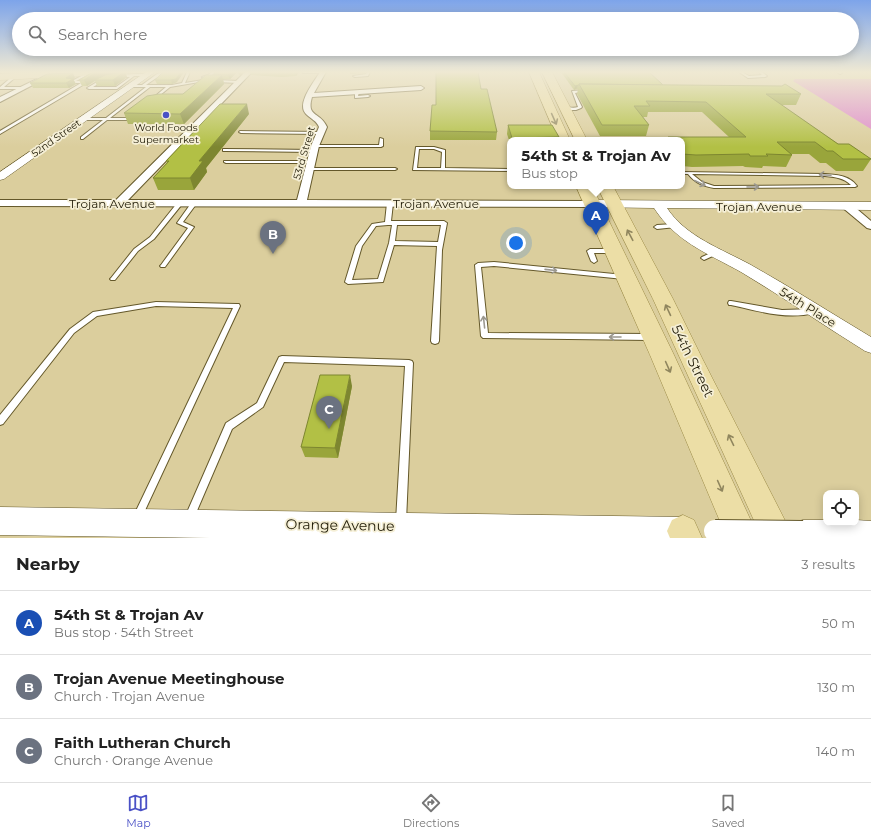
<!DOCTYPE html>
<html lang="en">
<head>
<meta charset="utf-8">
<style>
  :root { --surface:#fff; --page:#f6f6f6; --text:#222; --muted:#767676; --line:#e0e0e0; --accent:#4a51c6 }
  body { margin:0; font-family:Montserrat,sans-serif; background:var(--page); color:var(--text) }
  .controls { position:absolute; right:12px; bottom:12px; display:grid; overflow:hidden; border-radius:8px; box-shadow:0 2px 10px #0003 }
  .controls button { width:36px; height:36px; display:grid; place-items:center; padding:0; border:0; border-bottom:1px solid var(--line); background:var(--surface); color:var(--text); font:20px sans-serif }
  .you { position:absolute; left:516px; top:243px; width:14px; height:14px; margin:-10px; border:3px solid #fff; border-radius:50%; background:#1a73e8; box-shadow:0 0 0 6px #1a73e833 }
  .badge { display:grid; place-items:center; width:26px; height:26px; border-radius:50%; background:var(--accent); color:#fff; font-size:13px; font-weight:700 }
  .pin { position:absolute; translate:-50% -33px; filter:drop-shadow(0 1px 2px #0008) }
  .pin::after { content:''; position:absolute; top:21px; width:14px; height:12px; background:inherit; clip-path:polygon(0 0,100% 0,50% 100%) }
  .popup { position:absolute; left:507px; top:137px; width:178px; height:52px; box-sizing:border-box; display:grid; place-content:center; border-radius:8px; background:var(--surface); filter:drop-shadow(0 1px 3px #0005); font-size:13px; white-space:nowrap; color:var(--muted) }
  .popup b { font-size:15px; color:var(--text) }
  .popup::after { content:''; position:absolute; left:50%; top:100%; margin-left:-8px; border:8px solid transparent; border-top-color:var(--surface) }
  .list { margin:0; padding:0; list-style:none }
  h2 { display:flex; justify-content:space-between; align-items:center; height:52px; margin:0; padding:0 16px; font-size:17px }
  h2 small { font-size:13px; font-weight:400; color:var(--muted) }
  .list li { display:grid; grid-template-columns:26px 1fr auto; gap:12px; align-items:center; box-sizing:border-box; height:64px; padding:0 16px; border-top:1px solid var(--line) }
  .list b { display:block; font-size:15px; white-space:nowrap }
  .list p { margin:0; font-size:13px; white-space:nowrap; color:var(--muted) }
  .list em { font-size:13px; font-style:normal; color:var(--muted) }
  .icon { flex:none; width:22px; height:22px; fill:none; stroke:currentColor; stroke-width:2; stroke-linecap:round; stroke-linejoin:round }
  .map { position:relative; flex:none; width:871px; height:538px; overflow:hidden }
  .search { position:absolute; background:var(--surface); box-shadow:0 2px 10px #0003; left:12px; right:12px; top:12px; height:44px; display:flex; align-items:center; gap:10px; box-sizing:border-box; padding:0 14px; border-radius:22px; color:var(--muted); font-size:15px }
  .sheet { height:244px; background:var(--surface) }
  nav { display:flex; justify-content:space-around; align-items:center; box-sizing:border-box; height:56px; border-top:1px solid var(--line); background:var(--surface); font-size:11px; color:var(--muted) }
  nav a { display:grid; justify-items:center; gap:2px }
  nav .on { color:var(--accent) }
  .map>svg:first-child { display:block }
</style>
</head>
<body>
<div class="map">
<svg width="871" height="538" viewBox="0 0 871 538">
  <rect width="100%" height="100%" fill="#dbce9d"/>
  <polygon fill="#de8acc" points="795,79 871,79 871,129 793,81"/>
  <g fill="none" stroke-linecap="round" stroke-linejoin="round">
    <defs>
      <g id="service">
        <path d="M89,72L92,73L76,81C80,81 85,80 88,80V82L0,134V131L81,83H72L70,82Z"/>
        <polygon points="164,72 168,72 159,76 146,85 172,85 182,83 187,72 190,72 185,83 203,80 205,81 170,87 154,100 153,100 153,98 166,87 150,87 110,118 128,118 132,115 134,115 134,117 129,120 107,120 83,139 81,139 81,137 103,120 83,120 81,119 82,118 106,118 146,87 129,87 129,85 142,85 157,74"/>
        <polygon points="212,72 215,72 210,77 204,78 202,77 208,75"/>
        <polygon points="302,72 324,72 323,73 303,73"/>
        <polygon points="367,72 370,72 368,76 355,77 353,76 366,74"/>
        <polygon points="739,72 742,72 749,76 762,75 759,72 762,72 767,76 765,77 748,78"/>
        <polygon points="837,72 841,72 842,73 840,74"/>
        <polygon points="134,74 146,74 148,75 146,76 134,76 117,89 89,89 87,88 102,79 104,80 103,81 93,87 116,87 130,77 120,77 119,75"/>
        <polygon points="14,75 17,76 4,87 25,87 25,89 0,89 0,87"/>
        <polygon points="217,80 239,81 241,82 239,83 216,82 215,81"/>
        <path d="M586,90L587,91L575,93L582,107L581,108L576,110H564L563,109C567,106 573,109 578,107L572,91Z"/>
        <polygon points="357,91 359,92 358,96 368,95 370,96 368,97 355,98 355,92"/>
        <polygon points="240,131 321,132 323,133 321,134 241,133 239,132"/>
        <polygon points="380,138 383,139 383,146 381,147 315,147 313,146 315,145 379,145"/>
        <path d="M416,147H434L445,150V168L510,169V171L413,170ZM419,149H434L442,152L441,168H417Z"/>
        <polygon points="223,149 314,150 316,151 314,152 224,151 223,151"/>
        <polygon points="224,161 311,161 313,162 311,163 226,163 224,162"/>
        <polygon points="307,168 395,168 397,169 395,170 307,170"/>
        <path d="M682,172L825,174C837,175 849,175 857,186L855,187L714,188C703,186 695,183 688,174H682ZM692,174L825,176C835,177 844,178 851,185L714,186L702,182Z"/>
        <polygon points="180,201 183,203 154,239 138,251 115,280 111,280 110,279 111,278 134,249 150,237 178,202"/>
        <polygon points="194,201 197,203 183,222 194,227 165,267 161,267 160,266 161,265 188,228 177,223 192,202"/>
        <path d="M390,201L393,203L391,221H444L447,223L442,250L439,341L438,343L435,344L432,343L431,341L437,246L394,245L383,282L348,284L345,282L356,246L372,224L385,222L387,203ZM388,225H392L389,243L378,279L352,280L362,246L376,226ZM397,225H441L438,242L395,241Z"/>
        <polygon points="674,224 676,225 677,226 676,227 657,229 654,227 657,225"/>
        <polygon points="590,249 612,249 615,251 612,253 594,253 597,261 594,263 591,261 587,251"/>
        <polygon points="715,251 717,252 718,253 717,254 704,260 701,258 702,257"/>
        <polygon points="494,262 624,275 627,277 624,279 494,266 481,267 488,333 650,334 652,335 654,337 652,339 650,340 483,338 481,336 475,265 478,263"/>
        <path d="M729,301H731L782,310L814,309L815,311L814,313C787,320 758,311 731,305H729L728,303Z"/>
        <polygon points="156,302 237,304 239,304 240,306 141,519 138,521 135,519 133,516 135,513 233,308 156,306 97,316 74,333 3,424 0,425 0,415 70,329 93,312"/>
        <polygon points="282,356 409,360 412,361 413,363 406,521 404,524 401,526 398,524 396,521 405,366 284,362 263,407 232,429 193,520 190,522 187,520 185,517 226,423 257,403 279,357"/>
      </g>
      <g id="minor">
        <path d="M245,72H252L128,200H297L311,146L319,127C317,121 311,119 306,114C296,104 314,82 320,72H326L314,93L421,86L424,88L421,90L312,97C306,118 320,111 327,127L319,146L307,200L592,201L597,204L592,207L0,206V200H116Z"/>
        <polygon points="43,76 48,77 0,102 0,97"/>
        <polygon points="847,203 851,204 871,221 871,229 867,228 843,208 842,206 843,204"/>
      </g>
      <g id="tertiary">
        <polygon points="146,72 155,72 4,179 0,180 0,172"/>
        <path d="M592,200L871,202V210L667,208C686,237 722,249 751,265C792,288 831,313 871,337V353L865,351C823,325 783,297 741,272C707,253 676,242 654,208L588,207L586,204L588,201Z"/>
        <polygon points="803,520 826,520 826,523 856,523 856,520 871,521 871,538 793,538 791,532 794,523"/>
      </g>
      <polygon id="secondary" points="0,507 683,517 693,521 697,531 694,538 210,538 0,535"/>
      <g id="primary">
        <polygon points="39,72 103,72 98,75 0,80 0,74"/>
        <polygon points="529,72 539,72 570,140 558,140"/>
        <polygon points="542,72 552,72 587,140 575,140"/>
        <polygon points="576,186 592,186 674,355 759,538 727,538 650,355"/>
        <polygon points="597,186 613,186 673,299 703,360 794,538 762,538 653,299"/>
        <polygon points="683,515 694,520 702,538 670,538 667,531 672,520"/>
      </g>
    </defs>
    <use href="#service" stroke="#64582a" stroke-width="2"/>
    <use href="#minor" stroke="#64582a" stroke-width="2"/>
    <use href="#tertiary" stroke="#64582a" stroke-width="1"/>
    <use href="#secondary" stroke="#64582a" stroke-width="1"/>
    <use href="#primary" stroke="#9c8b47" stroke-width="1"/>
    <use href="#service" fill="#fff" fill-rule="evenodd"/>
    <use href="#minor" fill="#fff" fill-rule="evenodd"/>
    <use href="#tertiary" fill="#fff" fill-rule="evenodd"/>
    <use href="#secondary" fill="#fff" fill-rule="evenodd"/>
    <use href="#primary" fill="#ecdea6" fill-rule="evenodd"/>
    <defs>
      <polyline id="tertiary-bridge" points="715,531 803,532"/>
    </defs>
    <use href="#tertiary-bridge" stroke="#64582a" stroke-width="24" stroke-linecap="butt"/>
    <use href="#tertiary-bridge" stroke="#fff" stroke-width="22"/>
  </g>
  <g fill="#99a53b">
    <polygon points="93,72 137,72 125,73 127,77 115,86 97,86 95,81 87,86 82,86 79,80"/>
    <polygon points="215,72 243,72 240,75 237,72 230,79 223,79 224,84 184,124 128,124 124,113 183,94 214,75 214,74"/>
    <polygon points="250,72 299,72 296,76 282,77 251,75"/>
    <polygon points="561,72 649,72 663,85 801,94 796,105 781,105 838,144 871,159 863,171 836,171 826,163 820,163 809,154 791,154 792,155 786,167 763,166 762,168 745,167 743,166 692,167 682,166 682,140 667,140 668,137 729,137 702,112 648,112 647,117 643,117 649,125 646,136 600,136 577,94 578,89 574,90"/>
    <polygon points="162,73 177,82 172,84 157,84 155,80"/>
    <polygon points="75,78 73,79 76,84 69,88 33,88 30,83"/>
    <polygon points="481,89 497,132 496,140 430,140 430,131"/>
    <polygon points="249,114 206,168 207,172 194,190 158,190 153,178 167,163 166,161"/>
    <polygon points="508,125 559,137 559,140 510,140 510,143 507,134"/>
    <polygon points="352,386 338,458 305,457 301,447"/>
  </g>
  <g fill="#7d8630">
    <polygon points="96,72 111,72 112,73 99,78 87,86 84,80"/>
    <polygon points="124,72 125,72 127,77 115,86 113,80"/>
    <polygon points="181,72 184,72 177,82 172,84 171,80"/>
    <polygon points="231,72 237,72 230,79 228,75"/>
    <polygon points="239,72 243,72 240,75"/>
    <polygon points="295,72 299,72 296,76"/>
    <polygon points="350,72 365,72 365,73 350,74"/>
    <polygon points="73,73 75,78 71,81 73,79 76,84 69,88 66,83 66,78"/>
    <polygon points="222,75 224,84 184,124 180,114"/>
    <polygon points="578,85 577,88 574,90 575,86"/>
    <polygon points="247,104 249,114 206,168 207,172 194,190 190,178 199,161"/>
    <polygon points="350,375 352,386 338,458 335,448"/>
  </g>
  <g fill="#b2c045" stroke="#7d8630">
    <polygon points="93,72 96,72 84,80 79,80"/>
    <polygon points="122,72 124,72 113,80 95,80 105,75"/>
    <polygon points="163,72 181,72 176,79 171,80 155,80"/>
    <polygon points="216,72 231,72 228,75 214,74"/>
    <polygon points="436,72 478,72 481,89 487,89 497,132 430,131 432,105 436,105"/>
    <polygon points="564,72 649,72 663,85 579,84 579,85 575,86"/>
    <polygon points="73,73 66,78 73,79 66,83 30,83 47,74"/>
    <polygon points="206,75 222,75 180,114 124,113 147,96 159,94 183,94"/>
    <polygon points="579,84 782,86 785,84 801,94 766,94 838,144 849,144 871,159 843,159 833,151 827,151 815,142 777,142 792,155 766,154 768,156 750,156 749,154 696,155 682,154 682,140 670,140 668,137 746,137 706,102 646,101 650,106 634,106 649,125 602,125"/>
    <polygon points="220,104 247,104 199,161 203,161 190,178 153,178 169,161 166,161"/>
    <polygon points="508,125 552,125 559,137 512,138"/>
    <polygon points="320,375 350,375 335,448 301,447"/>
  </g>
  <defs><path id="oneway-shaft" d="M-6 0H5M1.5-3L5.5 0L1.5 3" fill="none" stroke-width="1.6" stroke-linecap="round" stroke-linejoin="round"/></defs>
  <g stroke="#90865e">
    <use href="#oneway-shaft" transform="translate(554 119) rotate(66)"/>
    <use href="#oneway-shaft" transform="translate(630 235) rotate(-118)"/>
    <use href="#oneway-shaft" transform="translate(668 310) rotate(-115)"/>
    <use href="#oneway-shaft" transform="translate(668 367) rotate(66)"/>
    <use href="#oneway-shaft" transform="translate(731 440) rotate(-116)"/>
    <use href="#oneway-shaft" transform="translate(720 486) rotate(66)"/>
  </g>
  <g stroke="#9b988f">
    <use href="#oneway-shaft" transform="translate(825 175) rotate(-177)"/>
    <use href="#oneway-shaft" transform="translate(700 183) rotate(25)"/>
    <use href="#oneway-shaft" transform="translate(753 187)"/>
    <use href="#oneway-shaft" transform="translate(551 270) rotate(6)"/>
    <use href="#oneway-shaft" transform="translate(484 322) rotate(-96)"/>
    <use href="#oneway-shaft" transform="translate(615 337) rotate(-180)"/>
  </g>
  <linearGradient id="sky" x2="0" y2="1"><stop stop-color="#7da4ea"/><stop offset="0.49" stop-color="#efe9d3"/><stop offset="1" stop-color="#efe9d3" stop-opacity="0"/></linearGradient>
  <rect width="871" height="147" fill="url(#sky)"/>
  <circle fill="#4a51c6" stroke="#f5efd6" stroke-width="1.5" cx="166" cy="115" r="4"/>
  <g text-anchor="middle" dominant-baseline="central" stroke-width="3.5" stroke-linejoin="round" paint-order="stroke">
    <g font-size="10" fill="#201b07" stroke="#f5efd6">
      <text x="166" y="127">World Foods<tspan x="166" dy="12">Supermarket</tspan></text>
    </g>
    <g font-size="10" fill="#201b07" stroke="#f5efd6">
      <text transform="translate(56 138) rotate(-35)">52nd Street</text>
      <text transform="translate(304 153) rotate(-74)">53rd Street</text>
    </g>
    <g font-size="12" fill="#201b07" stroke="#f5efd6">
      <text x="112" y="203">Trojan Avenue</text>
      <text x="436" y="203">Trojan Avenue</text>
      <text x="759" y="206">Trojan Avenue</text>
      <text transform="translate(808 307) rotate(32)">54th Place</text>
    </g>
    <g font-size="14" fill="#201b07" stroke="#f5efd6">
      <text transform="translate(693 361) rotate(64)">54th Street</text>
      <text transform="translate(340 525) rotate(1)">Orange Avenue</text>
    </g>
  </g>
</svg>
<div class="controls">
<button><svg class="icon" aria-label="locate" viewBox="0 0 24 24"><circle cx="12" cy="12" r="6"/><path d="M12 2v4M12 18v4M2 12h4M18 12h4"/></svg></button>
</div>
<div class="you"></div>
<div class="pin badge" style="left:596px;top:235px;background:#1a4fb4">A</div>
<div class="popup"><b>54th St &amp; Trojan Av</b>Bus stop</div>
<div class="pin badge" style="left:273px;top:254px;background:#6b7280">B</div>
<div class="pin badge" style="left:329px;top:429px;background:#6b7280">C</div>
<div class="search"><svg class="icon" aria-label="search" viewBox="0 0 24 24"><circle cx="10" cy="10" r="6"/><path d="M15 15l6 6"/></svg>Search here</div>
</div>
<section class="sheet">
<h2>Nearby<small>3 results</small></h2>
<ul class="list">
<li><span class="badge" style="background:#1a4fb4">A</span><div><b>54th St &amp; Trojan Av</b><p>Bus stop · 54th Street</p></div><em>50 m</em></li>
<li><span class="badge" style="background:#6b7280">B</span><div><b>Trojan Avenue Meetinghouse</b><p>Church · Trojan Avenue</p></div><em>130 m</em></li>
<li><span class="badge" style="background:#6b7280">C</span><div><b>Faith Lutheran Church</b><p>Church · Orange Avenue</p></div><em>140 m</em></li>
</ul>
</section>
<nav>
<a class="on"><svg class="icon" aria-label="map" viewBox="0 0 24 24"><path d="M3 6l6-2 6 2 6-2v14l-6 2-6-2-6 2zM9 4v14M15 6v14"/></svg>Map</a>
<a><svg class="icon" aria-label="directions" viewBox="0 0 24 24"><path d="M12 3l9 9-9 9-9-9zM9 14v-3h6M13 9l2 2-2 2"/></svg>Directions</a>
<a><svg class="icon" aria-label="saved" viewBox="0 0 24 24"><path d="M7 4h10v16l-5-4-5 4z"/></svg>Saved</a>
</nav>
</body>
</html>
